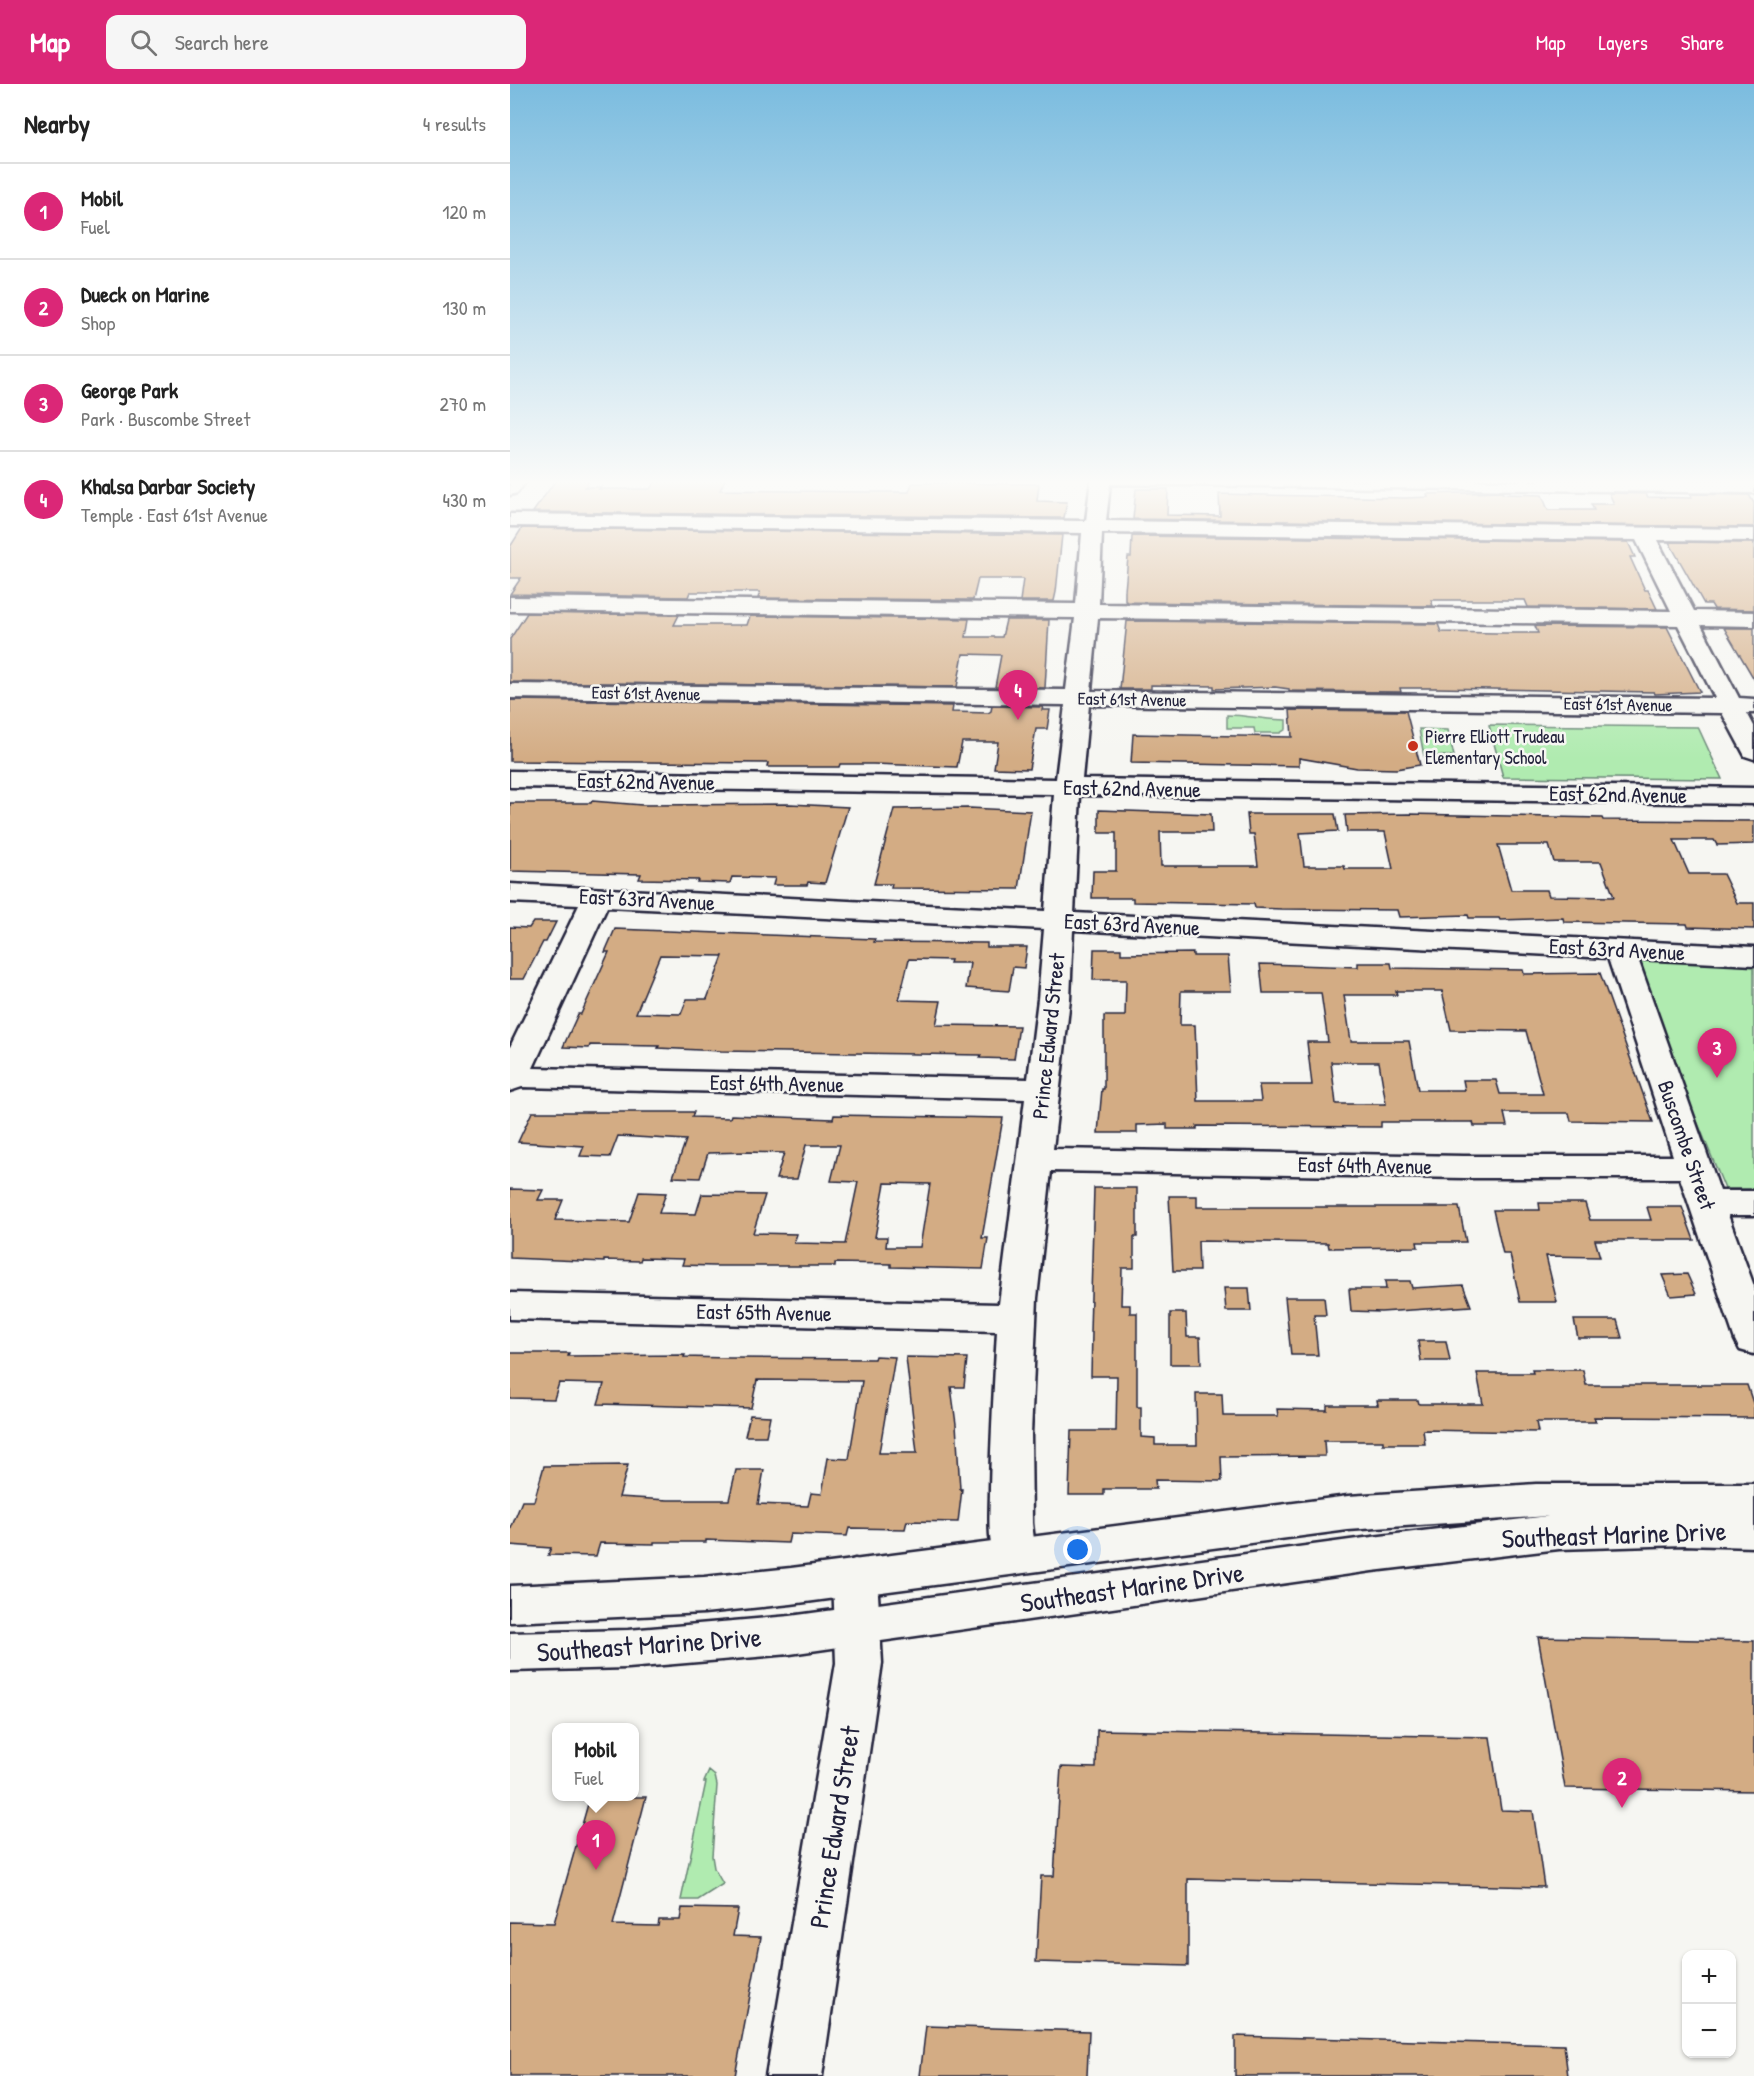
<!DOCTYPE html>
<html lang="en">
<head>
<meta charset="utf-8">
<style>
  :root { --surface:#fff; --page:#f6f6f6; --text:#222; --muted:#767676; --line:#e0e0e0; --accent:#db2777 }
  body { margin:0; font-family:"Patrick Hand",sans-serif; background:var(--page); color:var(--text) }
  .controls { position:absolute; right:18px; bottom:18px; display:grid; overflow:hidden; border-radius:12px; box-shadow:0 2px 4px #0004 }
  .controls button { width:54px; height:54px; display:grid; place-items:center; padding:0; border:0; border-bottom:2px solid var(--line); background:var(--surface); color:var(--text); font:30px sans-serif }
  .you { position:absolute; left:568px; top:1466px; width:21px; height:21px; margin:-15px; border:4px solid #fff; border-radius:50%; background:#1a73e8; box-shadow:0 0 0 9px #1a73e833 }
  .badge { display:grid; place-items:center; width:39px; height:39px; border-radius:50%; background:var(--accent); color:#fff; font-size:20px; font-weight:700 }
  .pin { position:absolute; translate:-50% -50px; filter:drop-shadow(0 2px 3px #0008) }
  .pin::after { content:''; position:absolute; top:32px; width:21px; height:18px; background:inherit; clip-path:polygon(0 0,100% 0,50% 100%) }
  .popup { position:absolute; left:42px; top:1639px; width:87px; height:78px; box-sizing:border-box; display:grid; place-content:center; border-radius:12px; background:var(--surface); filter:drop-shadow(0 2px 4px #0005); font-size:20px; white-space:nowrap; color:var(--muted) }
  .popup b { font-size:22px; color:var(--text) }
  .popup::after { content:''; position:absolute; left:50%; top:100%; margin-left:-12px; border:12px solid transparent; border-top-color:var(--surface) }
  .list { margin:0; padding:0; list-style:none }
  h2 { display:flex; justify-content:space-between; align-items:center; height:78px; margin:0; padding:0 24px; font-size:26px }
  h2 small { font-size:20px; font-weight:400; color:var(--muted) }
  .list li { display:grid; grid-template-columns:39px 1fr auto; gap:18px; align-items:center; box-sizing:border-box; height:96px; padding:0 24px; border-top:2px solid var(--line) }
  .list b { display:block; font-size:22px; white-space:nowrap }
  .list p { margin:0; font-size:20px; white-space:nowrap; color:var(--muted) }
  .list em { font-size:20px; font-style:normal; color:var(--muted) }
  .icon { flex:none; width:33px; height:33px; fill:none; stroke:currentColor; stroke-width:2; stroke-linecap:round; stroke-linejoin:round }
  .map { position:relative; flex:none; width:1244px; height:1992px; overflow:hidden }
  header { display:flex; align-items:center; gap:36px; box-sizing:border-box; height:84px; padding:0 30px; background:var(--accent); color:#fff }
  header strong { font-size:28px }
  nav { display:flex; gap:33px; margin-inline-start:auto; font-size:21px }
  .search { width:420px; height:54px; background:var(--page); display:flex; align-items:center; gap:15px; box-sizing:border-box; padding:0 21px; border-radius:12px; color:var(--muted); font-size:22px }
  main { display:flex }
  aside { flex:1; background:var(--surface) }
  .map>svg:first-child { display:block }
</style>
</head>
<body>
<header>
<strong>Map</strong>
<div class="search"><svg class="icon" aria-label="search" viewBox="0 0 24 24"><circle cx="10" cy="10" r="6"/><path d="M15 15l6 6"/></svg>Search here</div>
<nav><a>Map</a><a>Layers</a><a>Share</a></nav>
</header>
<main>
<aside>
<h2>Nearby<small>4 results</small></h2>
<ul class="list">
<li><span class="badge">1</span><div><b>Mobil</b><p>Fuel</p></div><em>120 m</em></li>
<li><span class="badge">2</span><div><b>Dueck on Marine</b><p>Shop</p></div><em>130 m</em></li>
<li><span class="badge">3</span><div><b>George Park</b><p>Park · Buscombe Street</p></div><em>270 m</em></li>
<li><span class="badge">4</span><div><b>Khalsa Darbar Society</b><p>Temple · East 61st Avenue</p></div><em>430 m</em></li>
</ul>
</aside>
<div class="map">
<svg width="1244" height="1992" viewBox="0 0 1244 1992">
  <rect width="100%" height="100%" fill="#f6f6f2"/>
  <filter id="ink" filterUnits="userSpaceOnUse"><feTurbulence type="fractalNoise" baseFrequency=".0167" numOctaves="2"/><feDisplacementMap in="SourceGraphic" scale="12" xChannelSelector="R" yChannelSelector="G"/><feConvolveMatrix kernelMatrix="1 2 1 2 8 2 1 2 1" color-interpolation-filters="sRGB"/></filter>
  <g filter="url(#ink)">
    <g fill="#b0ebb0" stroke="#698676" stroke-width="1.5">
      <path d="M717,631C737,631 755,636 776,636V645L770,649H745L744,644H717Z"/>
      <polygon points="979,641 1188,643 1212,695 993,693"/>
      <polygon points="909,645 938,646 944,672 914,672"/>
      <polygon points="1134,874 1244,879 1244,1105 1215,1105 1124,884 1125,878"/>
      <polygon points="199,1687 205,1692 207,1701 202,1772 204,1784 213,1800 188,1816 171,1816 196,1698 194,1698"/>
    </g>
    <g fill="#d3ac84" stroke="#22223b" stroke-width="1.5" fill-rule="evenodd">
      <polygon points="46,396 80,396 75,403 91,403 89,405 140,405 146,396 215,396 210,406 358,408 399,408 402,399 529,400 527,417 557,418 554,434 23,428"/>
      <polygon points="626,405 658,405 657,431 710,432 709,410 895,414 918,413 917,410 992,408 993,410 1032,411 1038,426 1084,426 1081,420 1104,420 1099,409 1136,410 1138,413 1182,414 1181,410 1239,411 1244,419 1244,443 623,435"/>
      <polygon points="12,444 552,451 546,508 544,517 510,517 513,495 468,495 463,516 248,514 250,508 180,508 178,513 0,510 11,494 0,494 0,463"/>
      <polygon points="622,452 1118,458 1125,473 1120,473 1135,506 1138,506 1147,525 1018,523 1015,516 921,516 923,522 618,518 615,517 615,507 618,473 621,473"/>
      <polygon points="1159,458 1244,459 1244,526 1204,525 1201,520 1194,520"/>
      <polygon points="17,529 169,531 164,541 237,541 240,532 459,535 456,553 492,553 496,536 539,536 535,604 485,603 491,571 453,570 447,603 0,598 0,555"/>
      <polygon points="617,537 928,540 931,548 987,549 1028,549 1025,542 1157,543 1190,608 1145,610 1144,608 926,604 890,604 891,608 779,607 779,605 765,603 704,605 704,602 641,601 641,605 610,605"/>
      <polygon points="1214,544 1244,544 1244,595"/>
      <polygon points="0,616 443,622 442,628 478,629 481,627 482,622 533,623 532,626 540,626 537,645 526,645 519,685 484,684 488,658 452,658 447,683 363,680 330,680 329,683 257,683 258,679 0,677"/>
      <polygon points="780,626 896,627 910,681 886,685 847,684 789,674 789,682 621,679 623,650 782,653"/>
      <polygon points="82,717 132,721 280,720 338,723 315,799 298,798 297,801 263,801 265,794 222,793 220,799 187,798 188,796 129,795 131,790 0,787 0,719 81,719"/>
      <polygon points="459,724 521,727 509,805 381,804 382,800 364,800 384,725"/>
      <path d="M589,726L701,730L702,748H650L651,782H748L744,750H739L737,730H825L828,747L790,749L794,782H834L835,785H883L875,748H837L835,731L899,730L1092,734L1093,736L1244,737V760L1207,761L1204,756H1164L1179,790H1213L1227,819H1244V845L1178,843L1177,840L1054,838L1053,834L990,836L989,834H959L958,831L889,833L887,826L771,825L745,824L744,820L623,818V814H582L583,787H606V749H589ZM988,761H1039L1044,778H1091L1104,813L1039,812L1037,806H1001Z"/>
      <polygon points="23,838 46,838 36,858 33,858 14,895 0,895 0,843 19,844"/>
      <path d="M105,845L336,854L365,855L364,858L477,859V863H517L514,884L503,883L499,907L456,904L460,879H440L441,876L399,875L389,916L431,917L426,941L509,942L504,975L470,974L471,971L211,967L148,964L149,962L80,961L79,964L53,963L68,930H71L99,868H95ZM150,871L213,872L197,915H177L171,930L126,929Z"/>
      <path d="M584,865H611V870L683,869V872H718L721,907H671L670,941H685L688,1017H751L749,1001H802L797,958H818L811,909H753L750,880L848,883V879H881L882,884L1013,886L1014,890L1090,889L1143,1038L1061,1037L1059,1029H994L997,1042H964L963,1038H871V1043L687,1042V1045H657V1040L627,1041V1049H588L592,1005H594V932H615L616,896H583ZM886,907H932L941,946L1016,947L1033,1010H990L986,996H953L955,1006H908L899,957H841L834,911H887ZM821,978H869L876,1020H826Z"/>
      <path d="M22,1028H184L182,1033L220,1034L221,1031L323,1035L324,1031L493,1034L472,1154H478L473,1185L381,1183V1180L325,1179V1182H203L172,1181L174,1175L131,1174L130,1177L94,1176V1178L0,1174V1105L33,1106L28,1116H53L45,1136L119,1138L129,1108L156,1109L149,1129L186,1130L192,1110L255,1111L243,1149L287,1150L284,1159L335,1160L348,1098L321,1097L330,1061H296L287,1095H266L274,1069L238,1068L198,1069L190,1094L163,1093L176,1056L108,1052L100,1073L70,1072L74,1062L8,1058ZM375,1099L420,1100L410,1163H376L377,1153H365Z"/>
      <polygon points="584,1104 627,1104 627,1153 624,1153 624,1184 612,1184 611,1221 620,1221 620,1229 627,1229 627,1323 631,1323 631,1353 645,1354 645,1361 687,1361 686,1310 712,1310 713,1332 768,1332 767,1325 817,1326 817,1321 868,1321 867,1316 908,1316 909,1320 973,1320 967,1289 1023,1289 1022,1286 1073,1286 1076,1301 1237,1301 1244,1322 1244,1334 1084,1333 1086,1338 1026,1338 1028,1348 913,1346 915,1360 873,1360 873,1357 814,1357 815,1372 711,1373 712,1397 645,1396 646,1405 594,1405 594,1411 559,1411 561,1347 606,1347 607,1292 581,1292 582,1248 580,1248"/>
      <polygon points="659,1112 687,1112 687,1123 949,1123 956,1158 907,1158 908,1163 819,1164 818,1159 688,1157 689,1187 663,1187"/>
      <polygon points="1029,1119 1075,1119 1080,1136 1141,1136 1137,1123 1172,1123 1184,1156 1085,1156 1090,1173 1036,1172 1047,1218 1010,1218 1000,1170 993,1170 983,1126 1030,1126"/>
      <polygon points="1177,1190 1186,1210 1161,1212 1152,1191"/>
      <polygon points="875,1197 900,1197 902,1204 953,1201 961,1222 871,1228 841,1227 839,1205 876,1205"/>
      <polygon points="714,1204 739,1204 741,1227 716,1227"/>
      <polygon points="775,1213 814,1213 816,1231 804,1231 808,1271 781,1271"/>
      <polygon points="660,1229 676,1229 677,1253 690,1253 691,1280 660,1280"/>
      <polygon points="1064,1236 1107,1236 1112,1254 1068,1254"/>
      <polygon points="908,1257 936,1257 940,1277 911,1277"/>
      <polygon points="0,1269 59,1269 58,1272 175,1271 174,1273 219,1274 364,1275 365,1272 385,1273 369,1369 407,1369 396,1273 457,1274 454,1303 441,1303 446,1340 450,1405 452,1405 448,1438 397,1437 395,1445 339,1444 337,1452 280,1450 278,1459 196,1456 196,1458 144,1458 144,1460 90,1459 86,1472 38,1471 41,1464 0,1461 0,1447 12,1417 24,1417 34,1382 118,1381 109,1413 158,1416 219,1416 226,1386 254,1386 248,1420 298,1422 301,1409 312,1410 318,1374 339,1375 352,1297 247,1296 241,1324 88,1320 94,1300 49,1299 44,1315 0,1314"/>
      <polygon points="240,1331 260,1332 256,1352 235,1352"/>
      <polygon points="1028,1553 1244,1557 1244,1707 1055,1704"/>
      <polygon points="587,1646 980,1653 991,1726 1023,1727 1034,1803 678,1795 678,1882 526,1878 531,1792 544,1792 551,1683 586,1684"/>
      <polygon points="80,1713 136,1713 103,1841 148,1842 149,1836 170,1836 172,1824 228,1825 223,1852 251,1853 225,1992 0,1992 0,1838 44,1839"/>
      <polygon points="416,1942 579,1947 577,1992 410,1992"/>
      <polygon points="725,1952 1054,1961 1058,1992 725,1992"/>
    </g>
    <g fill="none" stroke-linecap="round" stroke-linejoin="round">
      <defs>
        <g id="minor">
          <path d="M581,396L1244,397V409L600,400L596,437L1244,445V457L1147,456L1184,527L1244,528V542L1191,541L1229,614L1244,615V629H1237L1244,642V675L1235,672L1212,629L579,621L572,695L1244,704V720L570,711L564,829L1244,863V881L1128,875L1210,1107H1244V1131H1218L1244,1202V1270L1230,1266L1225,1256L1170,1094H954L541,1087L527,1214L521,1350L522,1439L526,1473L519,1485L504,1490L489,1485C476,1461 480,1431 480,1404C481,1351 484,1299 487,1247L0,1235V1209L489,1220L515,1015L12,1003L0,1007V963L69,821L0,818V800L535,827L544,710L0,703V687L546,695L555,621L0,614V600L556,606L565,534L0,527V513L566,520L572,449L0,442V430L576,437ZM592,449L1126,456L1161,527L589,520ZM588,534L1168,541L1205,614L581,607ZM97,823L534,845L528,915L518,995L23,984ZM563,846L1098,874L1163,1072H954L543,1065L560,915Z"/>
          <polygon points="345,1475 361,1480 367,1493 372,1579 312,1992 256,1992 326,1579 323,1493 329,1480"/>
        </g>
        <g id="major">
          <polygon points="0,396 17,396 7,409 0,411"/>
          <polygon points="1026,1400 1244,1400 1244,1463 1174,1461 1049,1465 862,1487 280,1570 118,1584 0,1587 0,1549 118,1546 280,1532 862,1453 1038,1432 838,1446 281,1520 194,1529 0,1538 0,1502 194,1493 281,1484 838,1412"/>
        </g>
      </defs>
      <use href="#minor" stroke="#22223b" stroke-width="5"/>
      <use href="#major" stroke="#22223b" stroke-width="5"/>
      <use href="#minor" fill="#f6f6f2" fill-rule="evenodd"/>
      <use href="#major" fill="#f6f6f2" fill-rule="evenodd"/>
    </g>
  </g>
  <linearGradient id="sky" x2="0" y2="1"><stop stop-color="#7bbcdf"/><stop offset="0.59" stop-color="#fbfbf9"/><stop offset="1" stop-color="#fbfbf9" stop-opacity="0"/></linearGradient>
  <rect width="1244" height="675" fill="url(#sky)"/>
  <circle fill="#c8321e" stroke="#f6f6f2" stroke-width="2" cx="903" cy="662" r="6"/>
  <g text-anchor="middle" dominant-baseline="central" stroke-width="5" stroke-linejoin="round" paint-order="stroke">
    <g font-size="18" fill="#22223b" stroke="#f6f6f2">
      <text transform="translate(136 609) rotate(1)">East 61st Avenue</text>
      <text transform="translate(622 615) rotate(1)">East 61st Avenue</text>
      <text transform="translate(1108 620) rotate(1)">East 61st Avenue</text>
    </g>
    <g font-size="18" fill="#22223b" stroke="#f6f6f2" text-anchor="start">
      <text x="915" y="652">Pierre Elliott Trudeau<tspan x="915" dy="21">Elementary School</tspan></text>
    </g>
    <g font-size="22" fill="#22223b" stroke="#f6f6f2">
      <text transform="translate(136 697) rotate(1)">East 62nd Avenue</text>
      <text transform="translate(622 704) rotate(1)">East 62nd Avenue</text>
      <text transform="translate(1108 710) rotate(1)">East 62nd Avenue</text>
      <text transform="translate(137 815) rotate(3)">East 63rd Avenue</text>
      <text transform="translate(622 840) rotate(3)">East 63rd Avenue</text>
      <text transform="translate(1107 865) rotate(3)">East 63rd Avenue</text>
      <text transform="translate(538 952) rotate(-84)">Prince Edward Street</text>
      <text transform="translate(267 999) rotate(1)">East 64th Avenue</text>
      <text transform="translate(1177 1061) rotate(71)">Buscombe Street</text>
      <text transform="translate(855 1081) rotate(1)">East 64th Avenue</text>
      <text transform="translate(254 1228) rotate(1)">East 65th Avenue</text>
    </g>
    <g font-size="27" fill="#22223b" stroke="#f6f6f2">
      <text transform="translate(1104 1450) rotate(-2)">Southeast Marine Drive</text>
      <text transform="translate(622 1503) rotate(-8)">Southeast Marine Drive</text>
      <text transform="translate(139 1560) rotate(-4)">Southeast Marine Drive</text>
      <text transform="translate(324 1743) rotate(-81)">Prince Edward Street</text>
    </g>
  </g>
</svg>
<div class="controls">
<button>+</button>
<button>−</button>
</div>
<div class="you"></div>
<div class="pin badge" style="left:86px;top:1786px">1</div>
<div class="popup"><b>Mobil</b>Fuel</div>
<div class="pin badge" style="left:1112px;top:1724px">2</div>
<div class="pin badge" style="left:1207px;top:994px">3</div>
<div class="pin badge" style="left:508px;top:636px">4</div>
</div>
</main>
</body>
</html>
